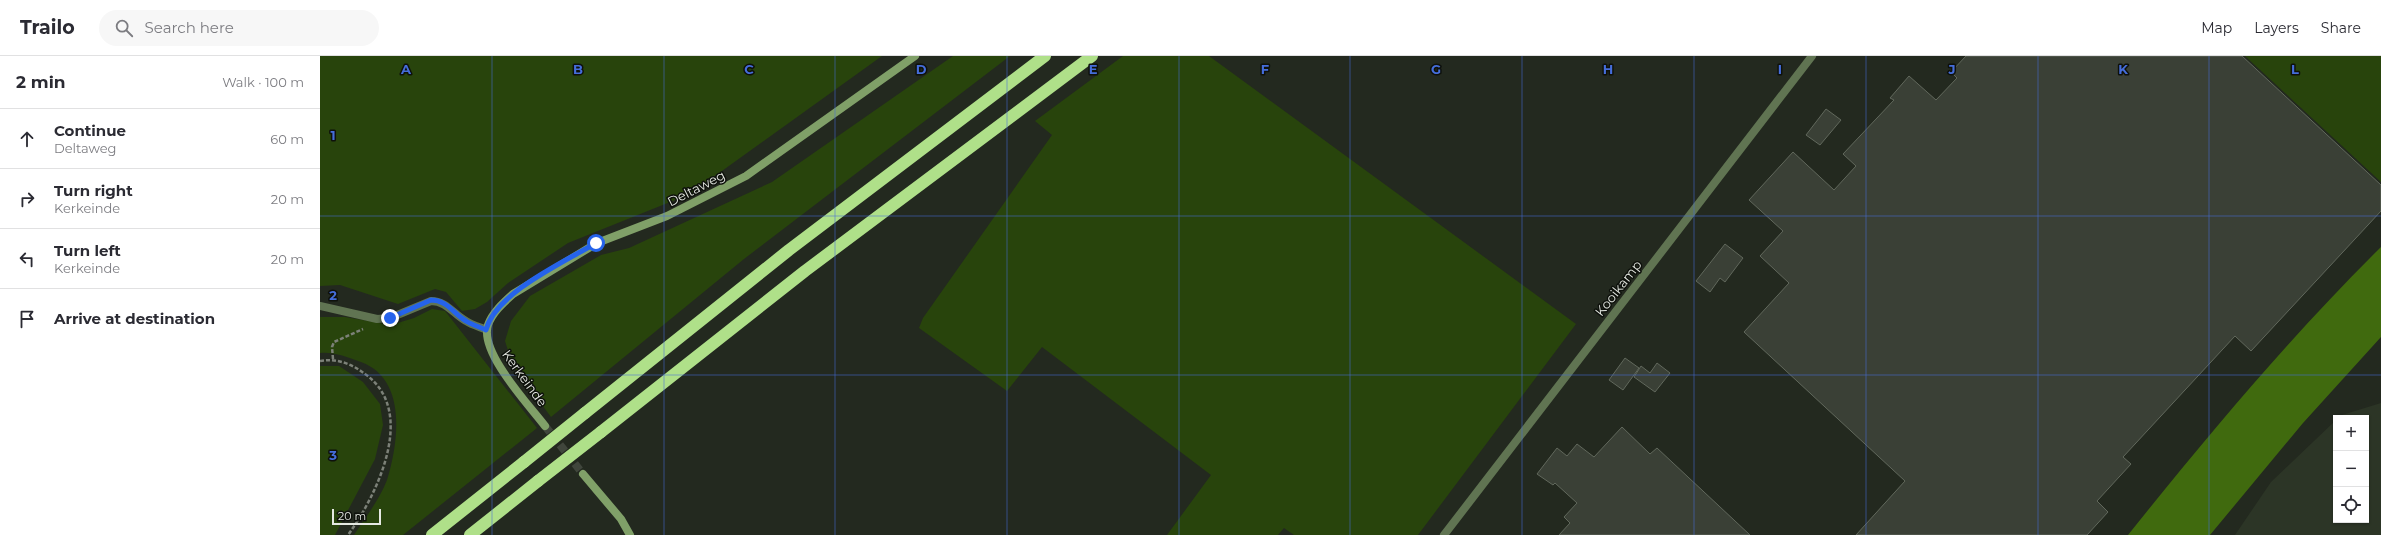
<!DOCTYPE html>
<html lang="en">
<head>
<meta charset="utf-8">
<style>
  :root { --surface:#fff; --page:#f7f7f7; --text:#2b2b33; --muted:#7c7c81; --line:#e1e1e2 }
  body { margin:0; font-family:Montserrat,sans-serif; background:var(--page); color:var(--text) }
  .controls { position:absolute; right:12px; bottom:12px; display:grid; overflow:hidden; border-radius:0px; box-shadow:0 1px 3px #0004 }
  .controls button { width:36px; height:36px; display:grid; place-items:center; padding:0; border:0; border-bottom:1px solid var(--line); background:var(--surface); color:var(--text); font:20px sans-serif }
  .scale { position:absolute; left:12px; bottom:10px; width:49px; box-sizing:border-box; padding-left:4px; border:2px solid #e5e9e2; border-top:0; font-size:11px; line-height:14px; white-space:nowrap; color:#e5e9e2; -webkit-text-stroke:3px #0e110c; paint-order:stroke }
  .stop { position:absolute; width:12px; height:12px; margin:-9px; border:3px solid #2563eb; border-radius:50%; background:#fff }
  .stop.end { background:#2563eb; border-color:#fff; box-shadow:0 1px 4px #0008 }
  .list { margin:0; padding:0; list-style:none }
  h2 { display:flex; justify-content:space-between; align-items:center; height:52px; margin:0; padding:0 16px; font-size:17px }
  h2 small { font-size:13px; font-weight:400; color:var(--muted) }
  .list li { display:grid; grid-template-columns:26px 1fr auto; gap:12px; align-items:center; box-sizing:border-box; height:60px; padding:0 16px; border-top:1px solid var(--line) }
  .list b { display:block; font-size:15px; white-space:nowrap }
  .list p { margin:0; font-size:13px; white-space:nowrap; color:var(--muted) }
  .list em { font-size:13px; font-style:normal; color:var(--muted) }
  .icon { flex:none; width:22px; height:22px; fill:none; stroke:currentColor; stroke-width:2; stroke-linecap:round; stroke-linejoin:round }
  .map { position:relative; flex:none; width:2061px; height:479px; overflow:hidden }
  header { display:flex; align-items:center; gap:24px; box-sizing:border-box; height:56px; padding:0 20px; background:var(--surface); border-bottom:1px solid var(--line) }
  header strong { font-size:19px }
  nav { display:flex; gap:22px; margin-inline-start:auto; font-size:14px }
  .search { width:280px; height:36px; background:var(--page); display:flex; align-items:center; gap:10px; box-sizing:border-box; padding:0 14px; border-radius:22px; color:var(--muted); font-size:15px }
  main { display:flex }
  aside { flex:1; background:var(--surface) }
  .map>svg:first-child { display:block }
</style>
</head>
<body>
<header>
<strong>Trailo</strong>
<div class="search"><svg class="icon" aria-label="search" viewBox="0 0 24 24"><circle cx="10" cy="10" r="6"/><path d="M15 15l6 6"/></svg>Search here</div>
<nav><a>Map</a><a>Layers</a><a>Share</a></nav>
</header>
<main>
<aside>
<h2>2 min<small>Walk · 100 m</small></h2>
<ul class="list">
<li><svg class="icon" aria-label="ahead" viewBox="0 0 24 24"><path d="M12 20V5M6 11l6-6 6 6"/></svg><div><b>Continue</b><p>Deltaweg</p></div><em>60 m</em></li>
<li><svg class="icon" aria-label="right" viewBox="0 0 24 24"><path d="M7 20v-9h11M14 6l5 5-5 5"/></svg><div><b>Turn right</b><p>Kerkeinde</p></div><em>20 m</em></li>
<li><svg class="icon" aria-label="left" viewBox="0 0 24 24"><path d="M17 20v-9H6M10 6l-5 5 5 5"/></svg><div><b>Turn left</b><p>Kerkeinde</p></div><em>20 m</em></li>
<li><svg class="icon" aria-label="arrive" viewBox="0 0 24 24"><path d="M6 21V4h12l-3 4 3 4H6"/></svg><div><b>Arrive at destination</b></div></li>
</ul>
</aside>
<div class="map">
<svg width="2061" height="479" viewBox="0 0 2061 479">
  <rect width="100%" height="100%" fill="#23291f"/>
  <polygon fill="#2c3526" points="2061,347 2061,479 1915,479 1951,426 2016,364 2016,464 2046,464 2046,362 2018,362 2022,359"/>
  <g fill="#28440c">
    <polygon points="0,0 562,0 388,125 375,136 248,187 188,227 167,246 155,253 142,255 126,236 115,233 78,248 20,229 0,230"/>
    <polygon points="633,0 690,0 424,203 231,361 193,310 185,285 191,265 210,240 281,199 309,192 452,126"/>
    <polygon points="803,0 889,0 1256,268 1098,479 974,479 964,472 958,479 847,479 891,419 722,291 687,335 599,272 603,262 732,79 715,65"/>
    <polygon points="1925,0 2061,0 2061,126"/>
    <path d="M112,253L125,255L217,372L83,479H34C45,462 60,443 67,424C79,385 87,323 41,306C26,301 15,296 0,297V261H25L71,269L94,262Z"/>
    <polygon points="0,310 19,310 43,326 60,348 63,369 55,403 15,479 0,479"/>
  </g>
  <path fill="#406a0e" d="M2061,191V281L1983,367L1890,479H1808C1888,379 1970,281 2061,191Z"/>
  <g fill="#3a4036" stroke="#61685c">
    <polygon points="1646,0 1922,0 2061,129 2061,155 1931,295 1915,280 1803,401 1811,408 1777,445 1788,456 1767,479 1536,479 1585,425 1424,276 1469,227 1440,200 1463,175 1429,144 1473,96 1514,134 1536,110 1523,98 1574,44 1570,42 1589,20 1616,44 1637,22 1631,16"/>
    <polygon points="1506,53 1521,64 1500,89 1486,79"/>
    <polygon points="1405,188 1423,202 1405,226 1400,222 1390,236 1376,225"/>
    <polygon points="1305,302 1319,312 1303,334 1289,324"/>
    <polygon points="1337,307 1350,317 1335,336 1314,321 1321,310 1330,317"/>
    <polygon points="1302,371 1330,398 1337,392 1430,479 1239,479 1250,467 1244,461 1257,447 1235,427 1233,429 1217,418 1237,392 1247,400 1257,388 1274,401"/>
  </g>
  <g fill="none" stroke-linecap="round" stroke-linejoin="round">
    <polyline stroke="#40463c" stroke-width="8" stroke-dasharray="8 4" stroke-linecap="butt" points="225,370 263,418"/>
    <g stroke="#7c8178" stroke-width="2.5" stroke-dasharray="4 2" stroke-linecap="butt">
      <polyline points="13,303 12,291 14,286 43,273"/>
      <path d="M0,305C17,302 32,308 45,318C98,355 57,439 28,479"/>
    </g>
    <g stroke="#607452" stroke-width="8">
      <path d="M0,250L57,263L70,262L111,245C127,245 133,258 146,265C152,269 160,271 167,274"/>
      <polyline points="1124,479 1492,0"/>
    </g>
    <g stroke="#80a068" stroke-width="8">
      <path d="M225,370C209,349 159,296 168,269C172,257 183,247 193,238L277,187L347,160L426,120L595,0"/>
      <polyline points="263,418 301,463 310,479"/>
    </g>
    <g stroke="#afe089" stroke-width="12">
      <polyline points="265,357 469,194 725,0"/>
      <polyline points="281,376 485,215 772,0"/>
      <polyline points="112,479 204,406"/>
      <polyline points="150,479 218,425"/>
    </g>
    <g stroke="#afe089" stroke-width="12">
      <polyline points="204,406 265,357"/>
      <polyline points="218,425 281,376"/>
    </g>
  </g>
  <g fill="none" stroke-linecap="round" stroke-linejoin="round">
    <path stroke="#2563eb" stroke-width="5" d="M70,262L111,244C127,244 133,257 146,265C152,269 160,271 166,274C175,237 246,205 276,187"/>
  </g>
  <path fill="none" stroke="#456dda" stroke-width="1" stroke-opacity="0.55" d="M172,0V479M344,0V479M515,0V479M687,0V479M859,0V479M1030,0V479M1202,0V479M1374,0V479M1546,0V479M1718,0V479M1889,0V479M0,160H2061M0,319H2061"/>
  <g text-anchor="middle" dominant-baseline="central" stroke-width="3" stroke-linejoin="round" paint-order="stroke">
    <g font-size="13" fill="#e5e9e2" stroke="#0e110c">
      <text transform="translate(376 132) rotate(-27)">Deltaweg</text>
      <text transform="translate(1298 232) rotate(-52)">Kooikamp</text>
      <text transform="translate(205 322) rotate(54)">Kerkeinde</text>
    </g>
  </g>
  <g font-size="13" text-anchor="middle" font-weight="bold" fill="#456dda" stroke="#0e110c" stroke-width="3" stroke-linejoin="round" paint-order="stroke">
    <text x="86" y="18">A</text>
    <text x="258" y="18">B</text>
    <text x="429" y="18">C</text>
    <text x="601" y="18">D</text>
    <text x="773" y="18">E</text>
    <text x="945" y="18">F</text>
    <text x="1116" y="18">G</text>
    <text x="1288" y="18">H</text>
    <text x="1460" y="18">I</text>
    <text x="1632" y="18">J</text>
    <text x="1803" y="18">K</text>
    <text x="1975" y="18">L</text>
    <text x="13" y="84">1</text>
    <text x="13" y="244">2</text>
    <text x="13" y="404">3</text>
  </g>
</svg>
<div class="controls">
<button>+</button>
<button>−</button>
<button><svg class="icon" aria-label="locate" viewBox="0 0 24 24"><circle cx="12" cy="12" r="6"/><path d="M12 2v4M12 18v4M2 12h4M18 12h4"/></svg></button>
</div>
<div class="scale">20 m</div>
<div class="stop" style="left:276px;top:187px"></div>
<div class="stop end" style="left:70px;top:262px"></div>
</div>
</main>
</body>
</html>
